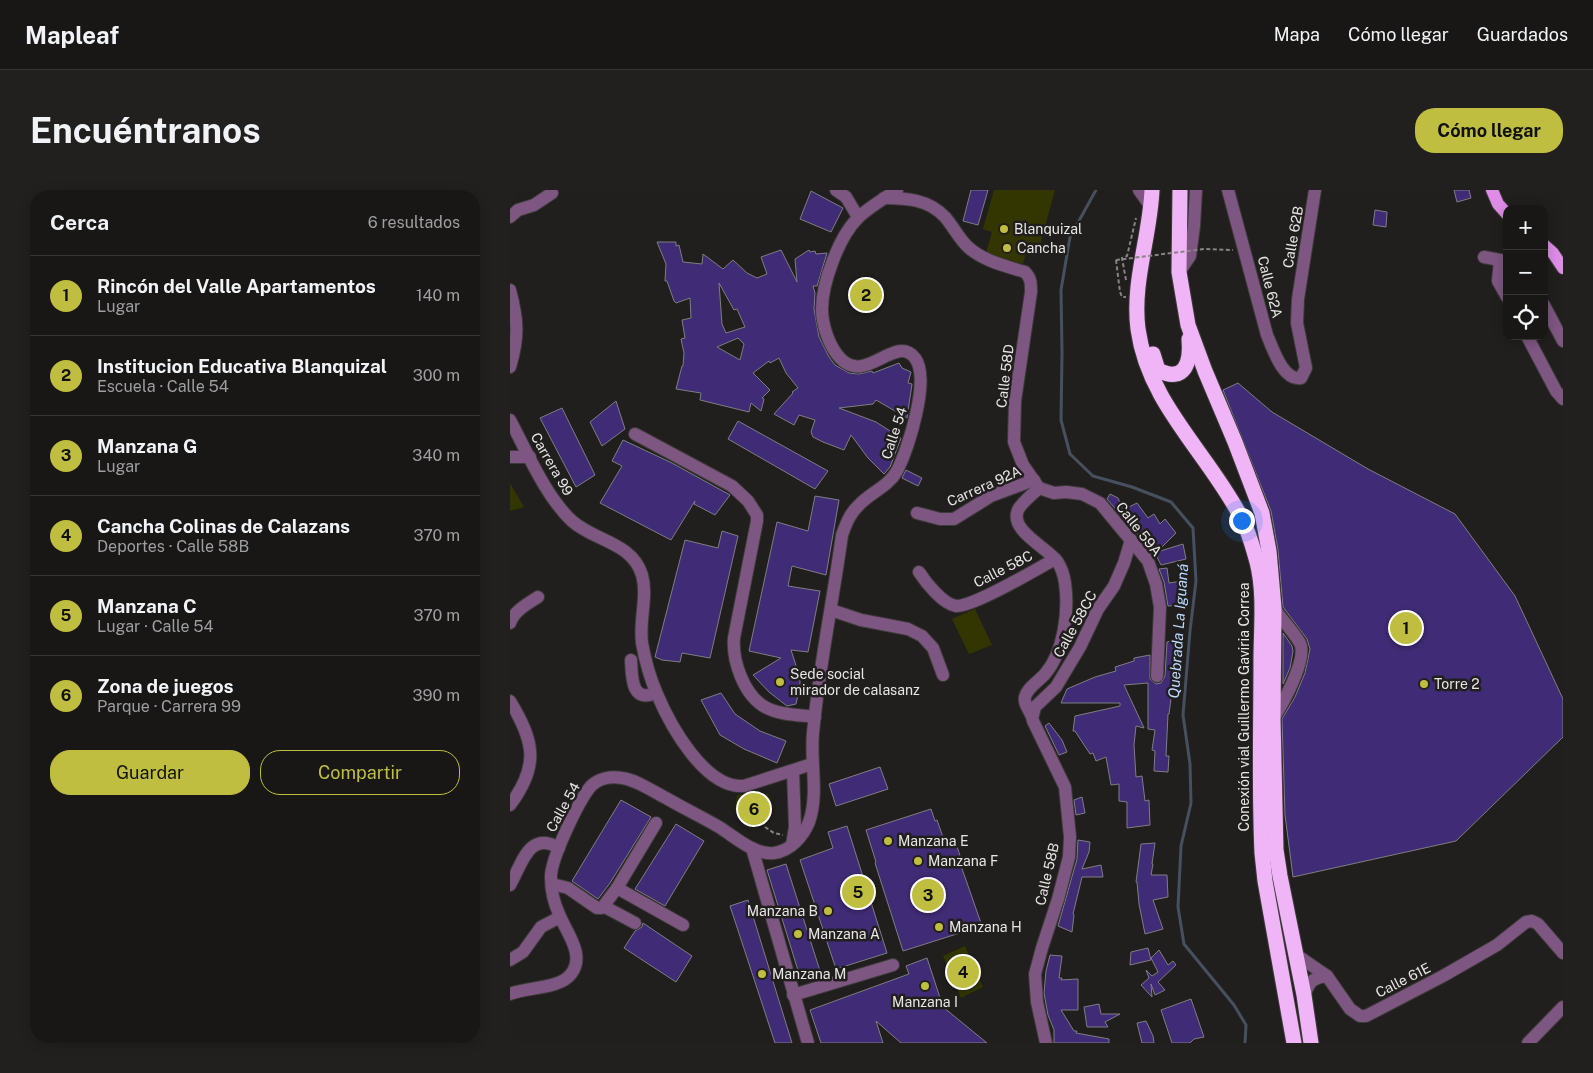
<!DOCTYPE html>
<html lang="es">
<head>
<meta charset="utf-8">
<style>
  :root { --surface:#191716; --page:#22201f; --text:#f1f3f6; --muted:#9f9fa1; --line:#373635; --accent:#c0be40 }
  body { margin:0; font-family:"Public Sans",sans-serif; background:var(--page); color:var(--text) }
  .controls { position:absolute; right:15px; top:15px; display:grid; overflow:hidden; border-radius:10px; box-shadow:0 2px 12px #0003 }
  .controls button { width:45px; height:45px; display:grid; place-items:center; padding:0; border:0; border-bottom:1px solid var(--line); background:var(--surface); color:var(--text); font:25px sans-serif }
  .you { position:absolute; left:731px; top:330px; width:18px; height:18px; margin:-12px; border:4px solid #fff; border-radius:50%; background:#1a73e8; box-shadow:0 0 0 8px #1a73e833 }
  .badge { display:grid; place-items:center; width:32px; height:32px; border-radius:50%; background:var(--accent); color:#111; font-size:16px; font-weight:700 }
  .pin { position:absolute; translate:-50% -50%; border:2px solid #fff; box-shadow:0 1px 5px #0006 }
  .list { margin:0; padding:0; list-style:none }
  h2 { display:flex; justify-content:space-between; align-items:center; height:65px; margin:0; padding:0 20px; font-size:21px }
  h2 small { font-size:16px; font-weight:400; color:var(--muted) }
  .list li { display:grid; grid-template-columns:32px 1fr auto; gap:15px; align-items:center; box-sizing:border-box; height:80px; padding:0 20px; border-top:1px solid var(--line) }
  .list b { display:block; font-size:19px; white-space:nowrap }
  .list p { margin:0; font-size:16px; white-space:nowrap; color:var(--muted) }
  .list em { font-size:16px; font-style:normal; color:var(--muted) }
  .actions { display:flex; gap:10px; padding:15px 20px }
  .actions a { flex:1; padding:11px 0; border:1px solid var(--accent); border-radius:20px; text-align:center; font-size:18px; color:var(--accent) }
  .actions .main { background:var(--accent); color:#111 }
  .icon { flex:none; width:28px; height:28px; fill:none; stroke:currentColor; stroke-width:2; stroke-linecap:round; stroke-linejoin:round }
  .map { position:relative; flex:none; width:1053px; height:853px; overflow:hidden; border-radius:20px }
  header { display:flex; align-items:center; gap:30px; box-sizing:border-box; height:70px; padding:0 25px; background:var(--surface); border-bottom:1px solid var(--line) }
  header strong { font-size:24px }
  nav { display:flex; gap:28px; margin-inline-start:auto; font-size:18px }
  .intro { display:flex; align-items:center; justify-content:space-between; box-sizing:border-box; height:120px; padding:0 30px }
  h1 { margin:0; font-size:35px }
  .button { padding:12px 22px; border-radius:20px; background:var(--accent); color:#111; font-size:18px; font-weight:700 }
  main { display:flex; gap:30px; padding:0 30px }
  aside { flex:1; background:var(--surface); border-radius:20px; box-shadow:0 2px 12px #0003 }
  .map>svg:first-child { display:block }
</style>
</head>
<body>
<header>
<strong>Mapleaf</strong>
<nav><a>Mapa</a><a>Cómo llegar</a><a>Guardados</a></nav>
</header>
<div class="intro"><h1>Encuéntranos</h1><a class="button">Cómo llegar</a></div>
<main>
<aside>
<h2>Cerca<small>6 resultados</small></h2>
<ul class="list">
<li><span class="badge">1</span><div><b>Rincón del Valle Apartamentos</b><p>Lugar</p></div><em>140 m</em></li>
<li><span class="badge">2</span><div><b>Institucion Educativa Blanquizal</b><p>Escuela · Calle 54</p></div><em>300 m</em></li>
<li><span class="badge">3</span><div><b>Manzana G</b><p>Lugar</p></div><em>340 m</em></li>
<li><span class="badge">4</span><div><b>Cancha Colinas de Calazans</b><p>Deportes · Calle 58B</p></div><em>370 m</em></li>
<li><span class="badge">5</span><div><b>Manzana C</b><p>Lugar · Calle 54</p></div><em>370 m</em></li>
<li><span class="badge">6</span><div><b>Zona de juegos</b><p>Parque · Carrera 99</p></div><em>390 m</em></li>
</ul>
<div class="actions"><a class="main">Guardar</a><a>Compartir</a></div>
</aside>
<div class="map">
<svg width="1053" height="853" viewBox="0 0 1053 853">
  <rect width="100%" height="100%" fill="#211f1d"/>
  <g fill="#343600">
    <polygon points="484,0 545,0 530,55 519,52 513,74 476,63 482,42 473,39"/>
    <polygon points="0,293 14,317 0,321"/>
    <polygon points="465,419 482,455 459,464 442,429"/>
    <path d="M234,604H258C265,617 263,626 252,635L225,620L227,605Z"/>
    <polygon points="455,756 473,797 451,808 433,766"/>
  </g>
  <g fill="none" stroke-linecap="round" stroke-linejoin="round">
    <polyline stroke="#46505e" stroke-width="3" points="586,0 560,47 551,100 552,163 551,230 560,264 583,286 622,297 661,312 683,338 686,391 680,441 673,525 680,574 681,613 671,656 668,717 674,754 724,815 736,835 735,853"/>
  </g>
  <g fill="#402b76" stroke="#7e7e81" fill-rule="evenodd">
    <polygon points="461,0 478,0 468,35 453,31"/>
    <polygon points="944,0 959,0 961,8 947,12"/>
    <polygon points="301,1 333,18 321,42 290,29"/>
    <polygon points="865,20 877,22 876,37 863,35"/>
    <path d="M147,52H166V56L169,55L173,72L192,74L193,64L213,79L223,70L237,83L247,88L257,84L251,67L271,60L287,92L285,69L299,60L300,62L305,61L306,64L317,63L307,96H303L305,103L304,119L309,147L319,167L325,175L339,183L349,184L362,181L363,183L389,173L392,178L401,182L398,193L402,194L397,228L366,210L363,214L329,218L366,232L391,248L380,277L374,284L358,268L341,245L334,260L313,252L303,247L301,242L305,230L289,225L284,235L264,224L283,203L282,202L288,198L276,183L269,168L260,173L259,171L243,183L260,200L252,208L254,209L251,221L241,213L239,222L190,210L191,203L166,199L172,176H173L174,163L171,149L175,148L172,130L181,128L180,108L166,113L164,111L157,91H155L156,74ZM209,93L224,120L227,119L235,137L216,143L212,134ZM228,148L234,154L230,170L207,157Z"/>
    <polygon points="728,193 762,222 858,279 945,324 1005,406 1053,509 1053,547 946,651 783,687 775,625 772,529 785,507 795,483 800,459 797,449 773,417 768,360 761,321 713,200"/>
    <polygon points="106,211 115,239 92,256 80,232"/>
    <polygon points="52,218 85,285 66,297 30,228"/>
    <polygon points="228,231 318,281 305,299 218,249"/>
    <polygon points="113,250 162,273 220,305 205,325 184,314 185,311 161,350 90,313 112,276 102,271"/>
    <polygon points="396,280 412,288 408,296 392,288"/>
    <polygon points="600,304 608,308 613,320 627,313 638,328 644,324 650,334 655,329 666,343 647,362 673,354 676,369 651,375 645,363 630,348 617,329 615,330 597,309"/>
    <polygon points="305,306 329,310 316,385 282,376 278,396 310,401 298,462 281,460 290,488 290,496 286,514 277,516 259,502 243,485 271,468 239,461 267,332 298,341"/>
    <polygon points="212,341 228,346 200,468 172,463 170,472 152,470 145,467 175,350 208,358"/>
    <polygon points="657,378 659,393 672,391 671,396 673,415 658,416 654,392 649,379"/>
    <polygon points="773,443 782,456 783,461 780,478 773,494"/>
    <polygon points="669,448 669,469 664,470 666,486 664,486 659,524 658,524 656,566 659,566 658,582 644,581 645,561 642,560 645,540 638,539 638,493 614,495 634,538 626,536 624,555 626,587 632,586 635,611 639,610 640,635 617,638 617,612 609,611 609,594 601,595 596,567 586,571 583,563 580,564 565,541 563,541 565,526 610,516 610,513 551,513 557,499 585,487 606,481 605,477 624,471 624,468 640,465 640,489 646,494 651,493 655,486 657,452"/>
    <polygon points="211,503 225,524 250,541 276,551 267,573 234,559 210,545 191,510"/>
    <polygon points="539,533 552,550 557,562 549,565 535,536"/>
    <polygon points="370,577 378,599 326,616 319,594"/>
    <polygon points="572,607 575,623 566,625 564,610"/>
    <polygon points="111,610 141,627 100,693 88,709 62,691"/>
    <polygon points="421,619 425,631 427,630 434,650 444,647 451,669 449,670 472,736 393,761 365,673 366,672 356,640"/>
    <polygon points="166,634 194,651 155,716 125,699"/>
    <polygon points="337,636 377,763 326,779 290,670 323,658 318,642"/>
    <polygon points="568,650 580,652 579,662 572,679 591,675 593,687 572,687 563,724 564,725 562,742 548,736 567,669"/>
    <polygon points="645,653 642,674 643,674 641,685 657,685 658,707 643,710 653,739 635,744 629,714 627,692 626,692 631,654"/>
    <polygon points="276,674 311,784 291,790 257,680"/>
    <polygon points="238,710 282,853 265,853 220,716"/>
    <polygon points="133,733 182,766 166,792 114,758 125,741 132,737"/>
    <polygon points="638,758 641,770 620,775 621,762"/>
    <polygon points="649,760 658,775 663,771 666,775 648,792 655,800 645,805 641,794 642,807 631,795 639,788 636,780 642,786 648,782 641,768"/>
    <polygon points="540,765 552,766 549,788 552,788 551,790 568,789 568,820 551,820 564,841 567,841 566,843 599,849 599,853 544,853 544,840 538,825 534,803 536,781"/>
    <polygon points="417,768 433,817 477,853 391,853 366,831 373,853 311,853 300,820 399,784 396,776"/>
    <polygon points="681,809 694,847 684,849 680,853 662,853 651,820"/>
    <polygon points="589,814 591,824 610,824 595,832 598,837 577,837 574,817"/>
    <polygon points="636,831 643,846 644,853 632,853 627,833"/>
  </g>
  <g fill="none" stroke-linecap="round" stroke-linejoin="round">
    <defs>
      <g id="minor">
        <polyline points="326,0 336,7 348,27"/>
        <polyline points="629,0 641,17"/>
        <path d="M718,0L757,145C763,159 773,191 791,188L796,178L787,133L788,109L805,0"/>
        <path d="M374,8C396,8 418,9 435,27C443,36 449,49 458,57C473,71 496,76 515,82C521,88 521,93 521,102L505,211L504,252L513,275L529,298L544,303L556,302L572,304L590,313L638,371L646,394L650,417L647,486"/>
        <polyline points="0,27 8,20 24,15 42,3"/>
        <polyline points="974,67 990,70 997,73"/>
        <polyline points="990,70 988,91 997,107"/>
        <polyline points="669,82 680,66 684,36 686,0"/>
        <path d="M0,100C8,130 9,147 0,177"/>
        <polyline points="1034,115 1053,151"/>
        <polyline points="1017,146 1046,201 1053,209"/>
        <path d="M0,230C17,262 36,307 62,331C84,351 122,352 132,385C138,406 129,430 132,453C135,470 140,488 147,504C160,535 195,599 234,596L302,574"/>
        <path d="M125,244L222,296L238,311L247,325V331L224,448C222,471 234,505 255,517C269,525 290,525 305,527"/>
        <polyline points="0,267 20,267"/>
        <path d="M529,298C523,304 512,312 508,320C499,340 536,357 547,371C551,377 554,386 555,393C559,421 554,462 535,484C529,491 517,498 515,507C513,515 522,522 523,531L555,597L560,647L559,667L548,709L532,758L525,784L527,812L536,853"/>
        <polyline points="407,323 430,329 444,329 481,306 524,290"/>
        <path d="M409,382C416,393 433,414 446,416C463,417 527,379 545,369"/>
        <polyline points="321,420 351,430 398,439 412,446 423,458 433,485"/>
        <path d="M0,433C4,421 17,414 28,407"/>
        <path d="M121,470C122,488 121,513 146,503"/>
        <path d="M0,511C24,551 30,575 0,615"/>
        <polyline points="523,525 525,517 546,497 570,457 588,419 604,396 614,373 621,350"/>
        <path d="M763,529C772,515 798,469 790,453C783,441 772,430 764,418"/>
        <polyline points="282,655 285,637 283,581"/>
        <polyline points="242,658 298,853"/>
        <polyline points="42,694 58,698 87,718 92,718 107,698 146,633"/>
        <path d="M0,695C12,674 19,640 49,658"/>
        <polyline points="107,698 173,735"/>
        <polyline points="95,717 125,733"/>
        <polyline points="785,764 817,786 840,819 850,826 856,826 933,786 987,755 1016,732 1022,731 1028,734 1053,763"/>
        <polyline points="0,770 13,762 31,737 50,727"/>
        <path d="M0,804C17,797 50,799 61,784C76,765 56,742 49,724C44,713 41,700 41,688C40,670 69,610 81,596C89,588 101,586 112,588C127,590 142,601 156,608C173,618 192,627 209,637C225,647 244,665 264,663C280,661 293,647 299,632C309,604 300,572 303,543C309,477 323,411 332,345C336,334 340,323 349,315C361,302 378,297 387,281C398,259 421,189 405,168C385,143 356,196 330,168C319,156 312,135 312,119C312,93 329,47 347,29C356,19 375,8 387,0"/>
        <polyline points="283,805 383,775"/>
        <path d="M794,805C800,792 801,788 817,786"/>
        <polyline points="1018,853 1053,817"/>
      </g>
      <g id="major">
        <polyline points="982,0 988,14 997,24"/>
        <polyline points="1034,55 1043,63 1053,78"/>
      </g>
      <g id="highway">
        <path d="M642,0C640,47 622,92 628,139C638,214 699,264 732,329C739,342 743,358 747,372C755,403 751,439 751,470C751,534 749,599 752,663L755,691L784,853"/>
        <polyline points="670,0 669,82 678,135 695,181 725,252 752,323 759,361 764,418 763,529 766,660 770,686 794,805 801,853"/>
        <path d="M643,164L648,180C675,194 681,172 679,149"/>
      </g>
    </defs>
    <use href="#minor" stroke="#3d3b39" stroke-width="14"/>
    <use href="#major" stroke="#3d3b39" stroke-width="14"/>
    <use href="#highway" stroke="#3d3b39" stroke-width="17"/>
    <g stroke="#878584" stroke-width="2" stroke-dasharray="4 2.5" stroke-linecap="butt">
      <polyline points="606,70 610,102 612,107 616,107"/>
      <polyline points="616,90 612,68 617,66 626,28"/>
      <polyline points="255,637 264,643 273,645"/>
    </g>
    <use href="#minor" stroke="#7e5682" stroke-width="12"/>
    <use href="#major" stroke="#de8ce8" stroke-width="12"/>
    <use href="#highway" stroke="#f0b5f7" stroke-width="15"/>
    <polyline stroke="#878584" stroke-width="2" stroke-dasharray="4 2.5" stroke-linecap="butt" points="606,70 694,59 723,60"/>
  </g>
  <g fill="#c0be40" stroke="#211f1d" stroke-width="2">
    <circle cx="494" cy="39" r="5"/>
    <circle cx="497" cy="58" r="5"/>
    <circle cx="270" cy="492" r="5"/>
    <circle cx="914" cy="494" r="5"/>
    <circle cx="378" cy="651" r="5"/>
    <circle cx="408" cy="671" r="5"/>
    <circle cx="318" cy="721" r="5"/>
    <circle cx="429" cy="737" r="5"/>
    <circle cx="288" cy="744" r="5"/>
    <circle cx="252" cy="784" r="5"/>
    <circle cx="415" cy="796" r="5"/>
  </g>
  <g text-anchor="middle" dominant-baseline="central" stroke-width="5" stroke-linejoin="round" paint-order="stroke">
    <g font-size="14" fill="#e8e6e5" stroke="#211f1d" text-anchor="start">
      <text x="504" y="39">Blanquizal</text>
      <text x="507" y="58">Cancha</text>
      <text x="280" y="484">Sede social<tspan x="280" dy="16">mirador de calasanz</tspan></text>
      <text x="924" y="494">Torre 2</text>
      <text x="388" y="651">Manzana E</text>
      <text x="418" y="671">Manzana F</text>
      <text x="308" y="721" text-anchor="end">Manzana B</text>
      <text x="439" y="737">Manzana H</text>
      <text x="298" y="744">Manzana A</text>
      <text x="262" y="784">Manzana M</text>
      <text x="415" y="812" text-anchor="middle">Manzana I</text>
    </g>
    <g font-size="14" fill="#e8e6e5" stroke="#211f1d">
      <text transform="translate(783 47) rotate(-80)">Calle 62B</text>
      <text transform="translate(760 97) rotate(76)">Calle 62A</text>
      <text transform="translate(495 186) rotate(-83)">Calle 58D</text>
      <text transform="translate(384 243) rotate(-72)">Calle 54</text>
      <text transform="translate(42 274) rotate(60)">Carrera 99</text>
      <text transform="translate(474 296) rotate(-24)">Carrera 92A</text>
      <text transform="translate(629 339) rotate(52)">Calle 59A</text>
      <text transform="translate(493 379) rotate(-27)">Calle 58C</text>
      <text transform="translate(565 434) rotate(-61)">Calle 58CC</text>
      <text transform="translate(734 517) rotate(-90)">Conexión vial Guillermo Gaviria Correa</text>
      <text transform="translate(53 617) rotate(-61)">Calle 54</text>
      <text transform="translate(537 684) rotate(-77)">Calle 58B</text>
      <text transform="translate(893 790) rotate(-27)">Calle 61E</text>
    </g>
    <g font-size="15" font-style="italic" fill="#bcdaff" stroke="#211f1d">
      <text transform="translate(668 441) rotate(-86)">Quebrada La Iguaná</text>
    </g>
  </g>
</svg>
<div class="controls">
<button>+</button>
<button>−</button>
<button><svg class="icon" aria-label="locate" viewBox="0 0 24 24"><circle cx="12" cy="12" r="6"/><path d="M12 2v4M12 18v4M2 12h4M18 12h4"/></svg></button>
</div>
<div class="you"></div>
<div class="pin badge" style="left:896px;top:438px">1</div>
<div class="pin badge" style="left:356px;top:105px">2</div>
<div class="pin badge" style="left:418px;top:705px">3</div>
<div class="pin badge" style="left:453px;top:782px">4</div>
<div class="pin badge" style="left:348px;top:702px">5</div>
<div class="pin badge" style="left:244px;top:619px">6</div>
</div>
</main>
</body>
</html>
